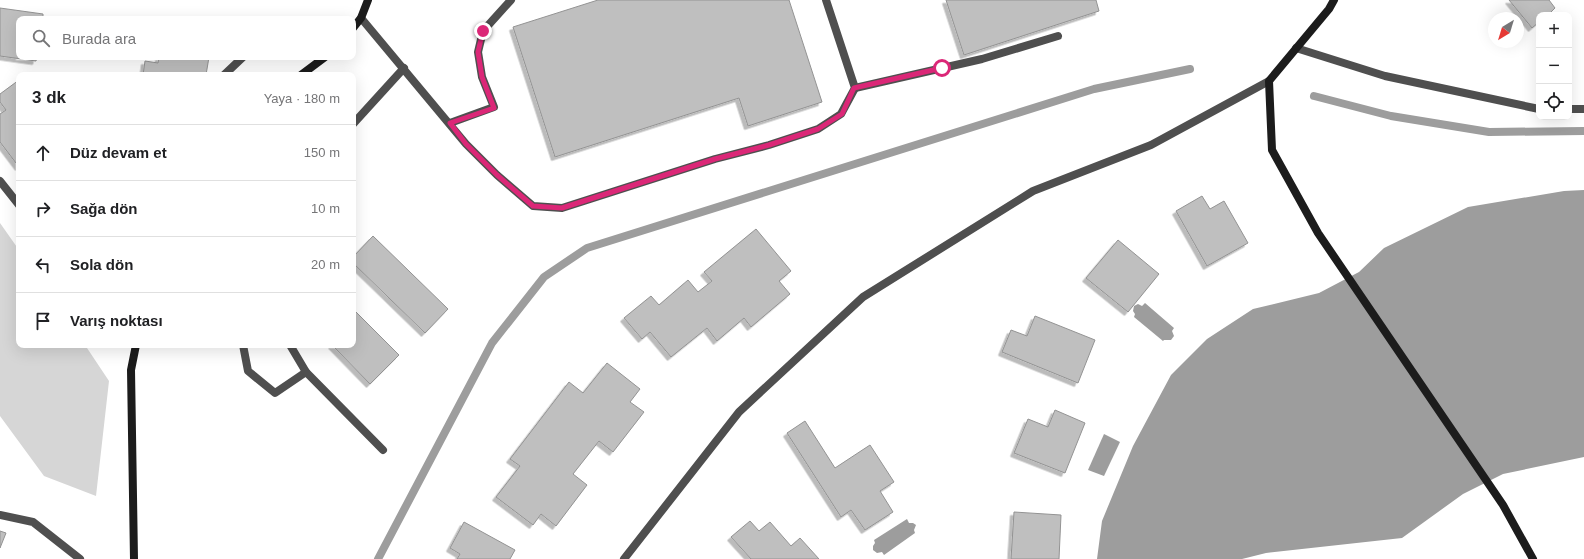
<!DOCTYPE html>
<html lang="tr">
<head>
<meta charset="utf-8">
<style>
  :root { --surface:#fff; --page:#f6f6f6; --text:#202124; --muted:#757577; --line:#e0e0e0 }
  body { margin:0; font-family:Arial,sans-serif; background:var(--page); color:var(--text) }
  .controls { position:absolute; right:12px; top:12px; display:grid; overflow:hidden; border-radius:8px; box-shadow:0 4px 16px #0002 }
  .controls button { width:36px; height:36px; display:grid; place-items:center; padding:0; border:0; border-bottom:1px solid var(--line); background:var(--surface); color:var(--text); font:20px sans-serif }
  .compass { position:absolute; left:1488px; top:12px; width:36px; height:36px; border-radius:50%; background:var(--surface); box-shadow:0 4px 16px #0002; rotate:218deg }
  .stop { position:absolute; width:12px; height:12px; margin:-9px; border:3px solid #db2777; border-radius:50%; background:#fff }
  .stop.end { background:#db2777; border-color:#fff; box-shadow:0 1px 4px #0008 }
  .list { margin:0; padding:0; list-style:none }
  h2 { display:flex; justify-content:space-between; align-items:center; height:52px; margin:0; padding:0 16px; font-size:17px }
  h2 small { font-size:13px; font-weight:400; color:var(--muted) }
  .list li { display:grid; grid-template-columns:26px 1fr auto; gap:12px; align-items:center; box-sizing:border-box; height:56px; padding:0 16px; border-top:1px solid var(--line) }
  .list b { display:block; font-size:15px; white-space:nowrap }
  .list em { font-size:13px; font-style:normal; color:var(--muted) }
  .icon { flex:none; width:22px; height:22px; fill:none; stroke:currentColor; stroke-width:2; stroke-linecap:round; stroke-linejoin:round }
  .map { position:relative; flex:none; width:1584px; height:559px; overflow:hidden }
  .search { position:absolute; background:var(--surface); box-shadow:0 4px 16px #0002; left:16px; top:16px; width:340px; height:44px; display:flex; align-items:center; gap:10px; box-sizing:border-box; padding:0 14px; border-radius:8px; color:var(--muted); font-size:15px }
  .panel { position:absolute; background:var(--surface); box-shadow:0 4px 16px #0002; left:16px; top:72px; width:340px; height:276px; border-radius:8px }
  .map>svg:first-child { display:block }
</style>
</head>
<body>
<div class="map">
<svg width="1584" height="559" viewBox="0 0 1584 559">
  <defs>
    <filter id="shadow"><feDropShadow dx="-3.5" dy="3.5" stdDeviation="0" flood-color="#0004"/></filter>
  </defs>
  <rect width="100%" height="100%" fill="#fff"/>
  <polygon fill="#d6d6d6" points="0,223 19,250 19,345 85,345 109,381 96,496 44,476 0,416"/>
  <g fill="#9d9d9d">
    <polygon points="1584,190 1584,457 1503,474 1463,494 1402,538 1266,553 1242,559 1097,559 1102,521 1133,446 1171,375 1207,339 1253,309 1319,293 1359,272 1384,248 1468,207 1564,191"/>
    <polygon points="1145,303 1174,328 1172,331 1174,336 1171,340 1164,340 1163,341 1134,317 1135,314 1133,311 1134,306 1138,304 1142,306"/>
    <polygon points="1104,434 1120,442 1104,476 1088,470"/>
    <polygon points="907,519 909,523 913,523 916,525 914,530 915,533 884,555 882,552 877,553 873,550 873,546 875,543 874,540"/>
  </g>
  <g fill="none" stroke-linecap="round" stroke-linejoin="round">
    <g stroke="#9d9d9d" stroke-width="8">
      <polyline points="1314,96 1391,116 1489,132 1584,131"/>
      <polyline points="378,559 492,343 544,277 587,248 1094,89 1190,69"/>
    </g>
  </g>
  <g fill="#bfbfbf" stroke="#939393" filter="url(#shadow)">
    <polygon points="598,0 789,0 822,102 748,126 739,98 555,157 513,27"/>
    <polygon points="946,0 1096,0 1099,11 964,55"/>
    <polygon points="1509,0 1549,0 1555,8 1548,15 1539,15 1539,22 1532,28"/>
    <polygon points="0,8 43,14 43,19 19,19 19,57 37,57 36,61 0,56"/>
    <polygon points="159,57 209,57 206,75 143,75 145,61 158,63"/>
    <polygon points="19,80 19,167 0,142 0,114 6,110 0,102 0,94"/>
    <polygon points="1202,196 1210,209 1224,201 1248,243 1207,266 1176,211"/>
    <polygon points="756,229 791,271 779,281 790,294 751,327 744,318 717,341 707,328 671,357 650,332 642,339 624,318 651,296 659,305 688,280 698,292 712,281 704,272"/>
    <polygon points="373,236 448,309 425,333 353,263 353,257"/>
    <polygon points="1118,240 1159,274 1128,312 1086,278"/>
    <polygon points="353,309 399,355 370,384 332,345 353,345"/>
    <polygon points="1035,316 1095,340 1078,383 1002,352 1011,330 1027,336"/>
    <polygon points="607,363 640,389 630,402 644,412 613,452 599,441 573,474 587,485 556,526 541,514 533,525 496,497 520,466 510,459 569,382 583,393"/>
    <polygon points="1055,410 1085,423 1065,473 1014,453 1028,419 1048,427"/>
    <polygon points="805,421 835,468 870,445 894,482 880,491 893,512 865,530 851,510 841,517 787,433"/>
    <polygon points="1014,512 1061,515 1059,559 1011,559"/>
    <polygon points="750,521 759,531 770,522 791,546 800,538 819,559 751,559 731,537"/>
    <polygon points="464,522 515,550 510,559 457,559 460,554 450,548"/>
    <polygon points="0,531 6,533 0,548"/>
  </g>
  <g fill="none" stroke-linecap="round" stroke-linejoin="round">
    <g stroke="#4f4f4f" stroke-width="8">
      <polyline points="361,18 466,144 497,175 533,206 562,208 715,159 769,145 818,129 841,114 855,88 826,0"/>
      <polyline points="224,75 243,57"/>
      <polyline points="855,88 982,59 1058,36"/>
      <polyline points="450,123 494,107 482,77 478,52 483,31 511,0"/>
      <polyline points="353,124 404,68"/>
      <polyline points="0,181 19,205"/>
      <polyline points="243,345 248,371 275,393 306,372"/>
      <polyline points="290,345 306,372 383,450"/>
      <polyline points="0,515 33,522 80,559"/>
    </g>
    <g stroke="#4f4f4f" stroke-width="8">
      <polyline points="1296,48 1385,76 1539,109"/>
      <polyline points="1569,109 1584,109"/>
      <polyline points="624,559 739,412 863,297 1033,191 1151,145 1269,81"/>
    </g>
    <g stroke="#1c1c1c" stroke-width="8">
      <polyline points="1334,0 1329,9 1269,81 1272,150 1318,233 1503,505 1533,559"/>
      <polyline points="353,28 361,18 368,0"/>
      <polyline points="301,75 325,57"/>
      <polyline points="134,559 131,370 136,345"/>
    </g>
  </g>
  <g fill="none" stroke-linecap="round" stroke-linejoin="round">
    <polyline stroke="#db2777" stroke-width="5" points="483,31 478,52 482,77 494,108 450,123 466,144 497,175 533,206 562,208 715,159 769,145 818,129 842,114 854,88 942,68"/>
  </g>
</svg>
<div class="controls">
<button>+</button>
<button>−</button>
<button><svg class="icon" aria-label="locate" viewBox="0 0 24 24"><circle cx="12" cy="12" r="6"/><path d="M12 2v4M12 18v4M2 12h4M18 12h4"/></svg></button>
</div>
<svg class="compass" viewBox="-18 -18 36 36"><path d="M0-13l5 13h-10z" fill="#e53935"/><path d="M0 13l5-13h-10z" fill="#757577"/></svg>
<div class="stop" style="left:942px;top:68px"></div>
<div class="stop end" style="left:483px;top:31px"></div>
<div class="search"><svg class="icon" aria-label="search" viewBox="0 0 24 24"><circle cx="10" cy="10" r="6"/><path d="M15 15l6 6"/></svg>Burada ara</div>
<section class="panel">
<h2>3 dk<small>Yaya · 180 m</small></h2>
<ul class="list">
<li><svg class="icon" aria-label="ahead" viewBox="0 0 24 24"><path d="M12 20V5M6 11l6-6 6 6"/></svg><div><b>Düz devam et</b></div><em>150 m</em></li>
<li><svg class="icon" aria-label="right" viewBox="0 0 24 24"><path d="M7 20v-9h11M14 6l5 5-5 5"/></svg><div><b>Sağa dön</b></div><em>10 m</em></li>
<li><svg class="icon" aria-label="left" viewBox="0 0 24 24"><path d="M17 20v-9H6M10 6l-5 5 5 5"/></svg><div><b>Sola dön</b></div><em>20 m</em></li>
<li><svg class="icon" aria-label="arrive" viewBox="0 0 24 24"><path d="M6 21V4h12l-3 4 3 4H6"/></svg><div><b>Varış noktası</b></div></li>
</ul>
</section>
</div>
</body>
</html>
